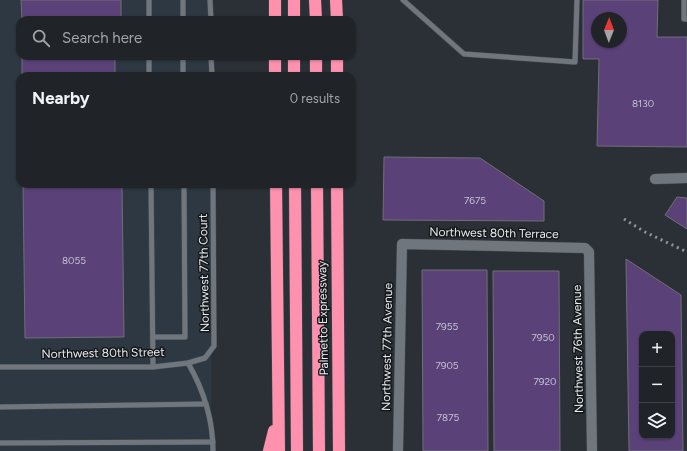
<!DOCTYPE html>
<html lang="en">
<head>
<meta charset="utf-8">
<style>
  :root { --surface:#202428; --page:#2d3034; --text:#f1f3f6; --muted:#a2a4a8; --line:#3d4145 }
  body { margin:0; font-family:Figtree,sans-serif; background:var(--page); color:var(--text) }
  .controls { position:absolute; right:12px; bottom:12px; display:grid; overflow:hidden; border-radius:8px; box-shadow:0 1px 3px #0004 }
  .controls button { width:36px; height:36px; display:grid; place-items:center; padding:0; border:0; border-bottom:1px solid var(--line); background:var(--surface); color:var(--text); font:20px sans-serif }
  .compass { position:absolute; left:591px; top:12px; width:36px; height:36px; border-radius:50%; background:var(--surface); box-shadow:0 1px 3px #0004; rotate:1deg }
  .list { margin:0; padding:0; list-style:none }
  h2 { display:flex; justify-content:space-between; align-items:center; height:52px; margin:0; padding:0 16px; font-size:17px }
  h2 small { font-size:13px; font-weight:400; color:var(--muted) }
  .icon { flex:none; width:22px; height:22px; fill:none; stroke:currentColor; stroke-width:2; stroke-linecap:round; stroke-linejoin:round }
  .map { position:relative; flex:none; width:687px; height:451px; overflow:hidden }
  .search { position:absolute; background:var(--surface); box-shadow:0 1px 3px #0004; left:16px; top:16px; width:340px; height:44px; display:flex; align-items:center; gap:10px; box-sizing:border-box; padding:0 14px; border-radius:12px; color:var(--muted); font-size:15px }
  .panel { position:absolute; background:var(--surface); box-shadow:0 1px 3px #0004; left:16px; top:72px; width:340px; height:116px; border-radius:12px }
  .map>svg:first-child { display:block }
</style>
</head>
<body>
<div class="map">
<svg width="687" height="451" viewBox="0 0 687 451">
  <rect width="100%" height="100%" fill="#2a3035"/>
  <polygon fill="#2d3842" points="0,0 212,0 212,20 20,20 20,56 212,56 212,76 20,76 20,184 212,184 211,451 0,451"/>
  <g fill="#5a4279" stroke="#716e76" fill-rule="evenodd">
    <polygon points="21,0 121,0 121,20 22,20"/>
    <path d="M583,0H658L657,37H687V147L597,146L599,59H583ZM597,18H621V42H597Z"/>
    <rect x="22" y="56" width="93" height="20"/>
    <polygon points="384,157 480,158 544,201 544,221 383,220"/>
    <polygon points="23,184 122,184 124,337 25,338"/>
    <polygon points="677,197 687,198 687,229 665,215"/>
    <path d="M626,259L681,295L683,451H629ZM642,334H672V436H642Z"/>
    <polygon points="422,270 487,270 488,451 423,451"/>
    <polygon points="493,271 559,271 560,451 494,451"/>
  </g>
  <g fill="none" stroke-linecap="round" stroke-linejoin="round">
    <defs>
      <g id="service">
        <polyline points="149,0 149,20"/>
        <polyline points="183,0 183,20"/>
        <polyline points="210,0 211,20"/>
        <polyline points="403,0 464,54 575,62 577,0"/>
        <polyline points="684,0 684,19 687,19"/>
        <polyline points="149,56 149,76"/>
        <polyline points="183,56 183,76"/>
        <polyline points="211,56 212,76"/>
        <polyline points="151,184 153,367"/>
        <polyline points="153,337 185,337 184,184"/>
        <path d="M188,363C203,389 213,420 213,451"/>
        <polyline points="0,367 153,367 188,363 205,358 214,346 213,184"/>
        <polyline points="0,407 206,404"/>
        <polyline points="0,443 213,442"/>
      </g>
      <g id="minor">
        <polyline points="655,179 687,178"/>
        <polyline points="398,451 402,244 585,248 589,252 592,451"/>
      </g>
      <g id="motorway">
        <polyline points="275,0 275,20"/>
        <polyline points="294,0 294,20"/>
        <polyline points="315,0 316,20"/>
        <polyline points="336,0 337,20"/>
        <polyline points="275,56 275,76"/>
        <polyline points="294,56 294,76"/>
        <polyline points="316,56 316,76"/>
        <polyline points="337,56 337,76"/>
        <polyline points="276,184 279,451"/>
        <polyline points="295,184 297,451"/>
        <polyline points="317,184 319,451"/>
        <polyline points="337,184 339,451"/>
        <polyline points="269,451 274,431"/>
      </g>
    </defs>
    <use href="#service" stroke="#464b4f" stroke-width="6"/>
    <use href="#minor" stroke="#464b4f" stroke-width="11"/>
    <use href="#motorway" stroke="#464b4f" stroke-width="13"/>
    <use href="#service" stroke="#70767d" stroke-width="5"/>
    <use href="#minor" stroke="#70767d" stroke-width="10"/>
    <use href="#motorway" stroke="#fe91ad" stroke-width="12"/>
    <polyline stroke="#91959a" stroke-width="3" stroke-dasharray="2 4" stroke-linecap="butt" points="624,219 645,232 687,252"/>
  </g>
  <g text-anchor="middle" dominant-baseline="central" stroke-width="3" stroke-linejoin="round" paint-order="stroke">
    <g font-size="10" fill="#c4c1d2">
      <text x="643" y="103">8130</text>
      <text x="475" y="200">7675</text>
      <text x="74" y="260">8055</text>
      <text x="447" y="326">7955</text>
      <text x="543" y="337">7950</text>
      <text x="447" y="365">7905</text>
      <text x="545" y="381">7920</text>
      <text x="448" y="417">7875</text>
    </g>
    <g font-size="12" fill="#e8ebef" stroke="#15181a">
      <text transform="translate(494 233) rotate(1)">Northwest 80th Terrace</text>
      <text transform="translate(204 273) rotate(-91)">Northwest 77th Court</text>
      <text transform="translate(323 318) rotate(-91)">Palmetto Expressway</text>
      <text transform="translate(387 347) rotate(-89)">Northwest 77th Avenue</text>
      <text transform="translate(578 349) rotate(-91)">Northwest 76th Avenue</text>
      <text transform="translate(103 353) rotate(-1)">Northwest 80th Street</text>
    </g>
  </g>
</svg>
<div class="controls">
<button>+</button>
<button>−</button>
<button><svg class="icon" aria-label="layers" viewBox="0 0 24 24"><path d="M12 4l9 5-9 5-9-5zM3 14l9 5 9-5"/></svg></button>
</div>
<svg class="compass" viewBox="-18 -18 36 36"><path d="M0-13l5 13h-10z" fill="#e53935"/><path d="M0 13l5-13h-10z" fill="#a2a4a8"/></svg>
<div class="search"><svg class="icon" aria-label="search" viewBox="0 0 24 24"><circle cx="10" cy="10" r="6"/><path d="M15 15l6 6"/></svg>Search here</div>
<section class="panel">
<h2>Nearby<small>0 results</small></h2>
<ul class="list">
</ul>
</section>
</div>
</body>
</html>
